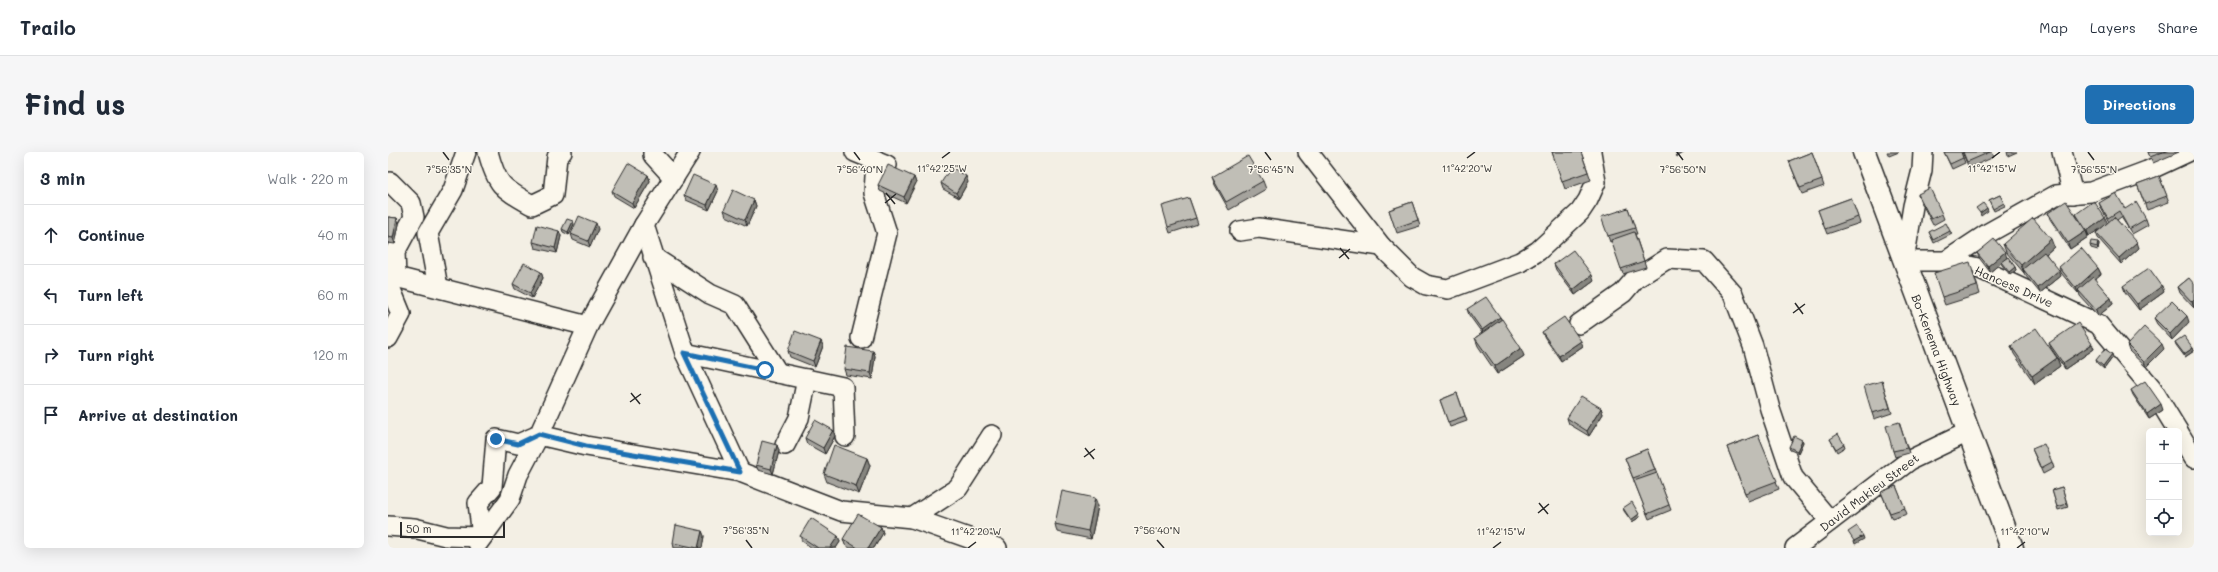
<!DOCTYPE html>
<html lang="en">
<head>
<meta charset="utf-8">
<style>
  :root { --surface:#fff; --page:#f6f6f7; --text:#1f2937; --muted:#747a83; --line:#e0e1e3; --accent:#1f6fb2 }
  body { margin:0; font-family:Mali,sans-serif; background:var(--page); color:var(--text) }
  .controls { position:absolute; right:12px; bottom:12px; display:grid; overflow:hidden; border-radius:6px; box-shadow:0 4px 16px #0002 }
  .controls button { width:36px; height:36px; display:grid; place-items:center; padding:0; border:0; border-bottom:1px solid var(--line); background:var(--surface); color:var(--text); font:20px sans-serif }
  .scale { position:absolute; left:12px; bottom:10px; width:105px; box-sizing:border-box; padding-left:4px; border:2px solid #2b2b2b; border-top:0; font-size:11px; line-height:14px; white-space:nowrap; color:#2b2b2b; -webkit-text-stroke:3px #fbf7ec; paint-order:stroke }
  .stop { position:absolute; width:12px; height:12px; margin:-9px; border:3px solid #1f6fb2; border-radius:50%; background:#fff }
  .stop.end { background:#1f6fb2; border-color:#fff; box-shadow:0 1px 4px #0008 }
  .list { margin:0; padding:0; list-style:none }
  h2 { display:flex; justify-content:space-between; align-items:center; height:52px; margin:0; padding:0 16px; font-size:17px }
  h2 small { font-size:13px; font-weight:400; color:var(--muted) }
  .list li { display:grid; grid-template-columns:26px 1fr auto; gap:12px; align-items:center; box-sizing:border-box; height:60px; padding:0 16px; border-top:1px solid var(--line) }
  .list b { display:block; font-size:15px; white-space:nowrap }
  .list em { font-size:13px; font-style:normal; color:var(--muted) }
  .icon { flex:none; width:22px; height:22px; fill:none; stroke:currentColor; stroke-width:2; stroke-linecap:round; stroke-linejoin:round }
  .map { position:relative; flex:none; width:1806px; height:396px; overflow:hidden; border-radius:6px }
  header { display:flex; align-items:center; gap:24px; box-sizing:border-box; height:56px; padding:0 20px; background:var(--surface); border-bottom:1px solid var(--line) }
  header strong { font-size:19px }
  nav { display:flex; gap:22px; margin-inline-start:auto; font-size:14px }
  .intro { display:flex; align-items:center; justify-content:space-between; box-sizing:border-box; height:96px; padding:0 24px }
  h1 { margin:0; font-size:28px }
  .button { padding:10px 18px; border-radius:6px; background:var(--accent); color:#fff; font-size:14px; font-weight:700 }
  main { display:flex; gap:24px; padding:0 24px }
  aside { flex:1; background:var(--surface); border-radius:6px; box-shadow:0 4px 16px #0002 }
  .map>svg:first-child { display:block }
</style>
</head>
<body>
<header>
<strong>Trailo</strong>
<nav><a>Map</a><a>Layers</a><a>Share</a></nav>
</header>
<div class="intro"><h1>Find us</h1><a class="button">Directions</a></div>
<main>
<aside>
<h2>3 min<small>Walk · 220 m</small></h2>
<ul class="list">
<li><svg class="icon" aria-label="ahead" viewBox="0 0 24 24"><path d="M12 20V5M6 11l6-6 6 6"/></svg><div><b>Continue</b></div><em>40 m</em></li>
<li><svg class="icon" aria-label="left" viewBox="0 0 24 24"><path d="M17 20v-9H6M10 6l-5 5 5 5"/></svg><div><b>Turn left</b></div><em>60 m</em></li>
<li><svg class="icon" aria-label="right" viewBox="0 0 24 24"><path d="M7 20v-9h11M14 6l5 5-5 5"/></svg><div><b>Turn right</b></div><em>120 m</em></li>
<li><svg class="icon" aria-label="arrive" viewBox="0 0 24 24"><path d="M6 21V4h12l-3 4 3 4H6"/></svg><div><b>Arrive at destination</b></div></li>
</ul>
</aside>
<div class="map">
<svg width="1806" height="396" viewBox="0 0 1806 396">
  <rect width="100%" height="100%" fill="#f3efe4"/>
  <filter id="ink" filterUnits="userSpaceOnUse"><feTurbulence type="fractalNoise" baseFrequency=".025" numOctaves="2"/><feDisplacementMap in="SourceGraphic" scale="8" xChannelSelector="R" yChannelSelector="G"/><feConvolveMatrix kernelMatrix="1 2 1 2 8 2 1 2 1" color-interpolation-filters="sRGB"/></filter>
  <g filter="url(#ink)">
    <g fill="none" stroke-linecap="round" stroke-linejoin="round">
      <defs>
        <g id="minor">
          <path d="M100,0C109,34 114,36 144,53L165,43L169,5L174,0"/>
          <polyline points="265,0 265,3 286,26"/>
          <polyline points="467,0 499,13"/>
          <polyline points="920,0 993,94"/>
          <polyline points="1535,0 1534,18 1525,54 1516,109 1558,109 1590,116 1710,172 1763,235 1790,279"/>
          <polyline points="1674,0 1685,42"/>
          <polyline points="2,30 23,51 26,65 7,100 8,125"/>
          <polyline points="256,73 297,201 352,320"/>
          <polyline points="852,79 871,76 993,94 1024,125 1038,133 1060,137 1132,110 1150,99 1192,60 1200,48 1208,30 1203,0"/>
          <polyline points="265,105 322,142 347,153 390,221"/>
          <polyline points="1558,109 1602,80 1668,43 1703,40 1759,19 1800,0"/>
          <polyline points="0,123 200,174"/>
          <polyline points="50,135 40,81 65,38 78,0"/>
          <polyline points="0,136 4,140 13,162 0,186"/>
          <polyline points="1191,172 1235,141 1247,127 1279,107 1316,109 1345,142 1365,194 1382,257 1405,325 1442,369"/>
          <polyline points="473,186 499,81 486,41 488,8"/>
          <polyline points="297,201 455,235 457,284"/>
          <polyline points="1791,281 1806,306"/>
          <polyline points="397,293 411,266 419,227"/>
          <polyline points="524,366 609,396"/>
          <polyline points="0,374 26,376 58,384 94,385 90,351 104,335 108,287 130,292 151,283 198,294 352,320 453,359 524,366 570,336 604,283"/>
          <polyline points="90,391 122,347 130,323 151,283 200,174 256,73 302,0"/>
          <polyline points="1407,396 1522,308 1580,280"/>
        </g>
        <polyline id="highway" points="1476,0 1624,396"/>
      </defs>
      <use href="#minor" stroke="#2b2b2b" stroke-width="22"/>
      <use href="#highway" stroke="#2b2b2b" stroke-width="25"/>
      <use href="#minor" stroke="#fbf7ec" stroke-width="19"/>
      <use href="#highway" stroke="#fbf7ec" stroke-width="22"/>
    </g>
    <g fill="#a5a39d" stroke="#2b2b2b">
      <polygon points="1164,0 1193,0 1203,28 1177,37"/>
      <polygon points="1424,0 1436,34 1414,42 1401,9"/>
      <polygon points="1499,0 1511,0 1501,4"/>
      <polygon points="1556,0 1573,0 1577,11 1564,17"/>
      <polygon points="1574,0 1604,0 1606,5 1581,16"/>
      <polygon points="1619,0 1629,0 1620,4"/>
      <polygon points="1760,0 1791,0 1765,11"/>
      <polygon points="260,23 262,29 246,56 226,44 224,39"/>
      <polygon points="1771,24 1781,50 1759,58 1749,32"/>
      <polygon points="526,25 528,31 518,51 492,39 490,33"/>
      <polygon points="824,25 875,29 878,37 841,58 827,33"/>
      <polygon points="580,30 571,46 555,37 553,31"/>
      <polygon points="330,39 321,58 298,48 296,43"/>
      <polygon points="1530,42 1554,62 1556,67 1545,73 1532,48"/>
      <polygon points="1612,43 1617,54 1606,59 1601,48"/>
      <polygon points="801,46 810,72 782,81 780,75"/>
      <polygon points="1463,46 1472,71 1439,82 1430,58"/>
      <polygon points="366,48 368,54 359,74 338,64 336,58"/>
      <polygon points="1024,50 1032,74 1009,81 1001,58"/>
      <polygon points="1711,51 1737,57 1758,67 1760,73 1744,82 1733,65 1729,68 1751,96 1733,112 1710,86 1708,81 1713,76 1701,84 1699,80 1700,85 1682,97 1662,67 1660,61 1689,66 1688,62 1719,71 1721,70 1713,56"/>
      <polygon points="1240,56 1249,82 1247,82 1258,115 1235,122 1224,89 1222,90 1220,84"/>
      <polygon points="0,65 9,66 11,72 7,92 0,91"/>
      <polygon points="186,72 181,83 175,80 174,77"/>
      <polygon points="210,77 202,95 185,88 183,82"/>
      <polygon points="171,79 173,84 169,101 147,96 145,90"/>
      <polygon points="1562,79 1564,82 1546,91 1541,80"/>
      <polygon points="1710,90 1711,93 1710,98 1703,96 1702,93"/>
      <polygon points="1615,92 1666,95 1658,102 1673,124 1652,141 1637,123 1636,121 1618,100"/>
      <polygon points="1589,101 1619,105 1627,115 1628,118 1622,123 1614,113 1613,111 1602,120 1592,107"/>
      <polygon points="1166,112 1206,129 1187,143 1168,118"/>
      <polygon points="1671,115 1710,116 1713,122 1706,127 1723,146 1725,152 1710,164 1692,144 1691,140 1690,141 1673,121"/>
      <polygon points="1585,119 1592,142 1557,153 1554,145"/>
      <polygon points="153,120 155,126 144,146 127,137 125,132"/>
      <polygon points="1801,126 1806,156 1792,141 1790,135"/>
      <polygon points="1735,134 1776,140 1751,158 1737,140"/>
      <polygon points="1079,157 1112,165 1136,204 1109,222 1090,194 1087,186 1094,181 1081,163"/>
      <polygon points="1766,166 1801,170 1784,188 1769,172"/>
      <polygon points="1154,180 1195,194 1173,209 1157,186"/>
      <polygon points="433,189 435,194 427,215 402,205 400,199"/>
      <polygon points="1787,190 1805,196 1806,199 1797,205 1788,193"/>
      <polygon points="1661,191 1704,192 1706,197 1677,217 1663,196"/>
      <polygon points="1739,193 1776,197 1758,215 1741,199"/>
      <polygon points="1623,194 1669,206 1672,214 1647,232 1626,202"/>
      <polygon points="485,199 487,204 484,227 458,223 456,217"/>
      <polygon points="1725,205 1716,217 1709,211 1708,208"/>
      <polygon points="1494,229 1504,261 1486,267 1484,261"/>
      <polygon points="1743,238 1775,258 1761,267 1745,243"/>
      <polygon points="1069,241 1079,269 1062,275 1052,248"/>
      <polygon points="1213,256 1215,262 1201,284 1181,272 1179,266"/>
      <polygon points="1511,270 1521,301 1507,305 1505,299"/>
      <polygon points="1370,283 1391,337 1360,349 1339,295"/>
      <polygon points="447,284 437,302 419,292 417,286"/>
      <polygon points="1442,287 1456,292 1457,295 1449,300"/>
      <polygon points="1414,288 1415,290 1410,301 1402,298 1401,295"/>
      <polygon points="389,293 391,299 385,322 370,318 368,313"/>
      <polygon points="1259,297 1283,358 1261,367 1237,306"/>
      <polygon points="1644,297 1664,310 1666,316 1655,322"/>
      <polygon points="479,306 482,314 471,342 439,330 436,322"/>
      <polygon points="1508,334 1519,362 1504,367 1493,340"/>
      <polygon points="1674,335 1680,355 1670,358 1664,338"/>
      <polygon points="710,354 703,387 669,380 667,372"/>
      <polygon points="1235,356 1251,362 1252,365 1244,370 1236,359"/>
      <polygon points="493,375 495,381 486,396 462,396 457,393 455,387"/>
      <polygon points="314,379 316,384 314,396 286,396 285,391"/>
      <polygon points="412,384 450,384 452,390 448,396 424,396 414,389"/>
    </g>
    <g fill="#86857f" stroke="#2b2b2b">
      <polygon points="1287,0 1297,0 1289,5"/>
      <polygon points="260,23 262,29 246,56 244,51"/>
      <polygon points="578,24 580,30 571,46 568,41"/>
      <polygon points="526,25 528,31 518,51 516,45"/>
      <polygon points="328,33 330,39 321,58 319,53"/>
      <polygon points="366,48 368,54 359,74 357,68"/>
      <polygon points="1599,56 1600,59 1593,64 1592,61"/>
      <polygon points="9,66 11,72 7,92 5,86"/>
      <polygon points="1717,66 1720,72 1701,84 1699,79"/>
      <polygon points="185,69 186,72 181,83 180,80"/>
      <polygon points="208,71 210,77 202,95 200,89"/>
      <polygon points="171,79 173,84 169,101 167,96"/>
      <polygon points="1698,79 1700,85 1682,97 1680,91"/>
      <polygon points="1663,87 1666,95 1637,120 1635,117 1636,121 1633,113"/>
      <polygon points="1710,90 1711,93 1710,98 1709,95"/>
      <polygon points="1749,90 1751,96 1733,112 1731,106"/>
      <polygon points="1617,100 1619,106 1602,120 1600,114"/>
      <polygon points="1627,115 1628,118 1622,123 1621,120"/>
      <polygon points="1710,116 1713,122 1692,140 1690,138 1691,140 1690,141 1688,136"/>
      <polygon points="1671,118 1673,124 1652,141 1650,136"/>
      <polygon points="153,120 155,126 144,146 142,141"/>
      <polygon points="1204,123 1206,129 1187,143 1185,138"/>
      <polygon points="1774,134 1776,140 1751,158 1749,152"/>
      <polygon points="1723,146 1725,152 1710,164 1708,158"/>
      <polygon points="1806,148 1806,156 1804,150"/>
      <polygon points="1799,164 1801,170 1784,188 1782,182"/>
      <polygon points="1112,165 1115,171 1096,184 1094,178"/>
      <polygon points="433,189 435,194 427,215 425,209"/>
      <polygon points="1193,189 1195,194 1173,209 1171,204"/>
      <polygon points="1704,192 1706,197 1677,217 1675,211"/>
      <polygon points="1774,192 1776,197 1758,215 1756,210"/>
      <polygon points="1133,196 1136,204 1109,222 1107,214"/>
      <polygon points="1805,196 1806,199 1797,205 1796,202"/>
      <polygon points="485,199 487,204 484,227 482,221"/>
      <polygon points="1724,202 1725,205 1716,217 1715,214"/>
      <polygon points="1669,206 1672,214 1647,232 1644,224"/>
      <polygon points="1773,252 1775,258 1761,267 1759,262"/>
      <polygon points="1213,256 1215,262 1201,284 1199,279"/>
      <polygon points="445,278 447,284 437,302 435,296"/>
      <polygon points="1414,288 1415,290 1410,301 1409,299"/>
      <polygon points="389,293 391,299 385,322 383,317"/>
      <polygon points="479,306 482,314 471,342 468,334"/>
      <polygon points="707,346 710,354 703,387 700,379"/>
      <polygon points="1251,362 1252,365 1244,370 1243,368"/>
      <polygon points="493,375 495,381 486,396 480,396"/>
      <polygon points="314,379 316,384 314,396 310,396"/>
      <polygon points="450,384 452,390 448,396 442,396"/>
      <polygon points="1475,384 1476,387 1467,392 1466,389"/>
    </g>
    <g fill="#c0beb6" stroke="#2b2b2b">
      <polygon points="1164,0 1193,0 1200,20 1174,29"/>
      <polygon points="1424,0 1434,28 1412,36 1401,9"/>
      <polygon points="1556,0 1573,0 1575,6 1562,12"/>
      <polygon points="1575,0 1602,0 1579,10"/>
      <polygon points="1760,0 1775,0 1762,5"/>
      <polygon points="860,4 875,29 838,50 824,25"/>
      <polygon points="240,11 260,23 244,51 224,39"/>
      <polygon points="500,13 526,25 516,45 490,33"/>
      <polygon points="563,15 578,24 568,41 553,31"/>
      <polygon points="305,23 328,33 319,53 296,43"/>
      <polygon points="1771,24 1779,44 1757,52 1749,32"/>
      <polygon points="1542,36 1554,62 1543,67 1530,42"/>
      <polygon points="345,38 366,48 357,68 336,58"/>
      <polygon points="1728,41 1737,57 1748,50 1758,67 1741,77 1731,59 1720,66 1711,51"/>
      <polygon points="1612,43 1616,51 1605,57 1601,48"/>
      <polygon points="801,46 808,66 780,75 774,54"/>
      <polygon points="1463,46 1470,65 1437,77 1430,58"/>
      <polygon points="1678,49 1698,79 1680,91 1660,61"/>
      <polygon points="1706,49 1717,66 1699,79 1688,62"/>
      <polygon points="1024,50 1030,68 1007,76 1001,58"/>
      <polygon points="1595,51 1599,56 1592,61 1588,56"/>
      <polygon points="1240,56 1247,76 1220,84 1213,65"/>
      <polygon points="191,64 208,71 200,89 183,82"/>
      <polygon points="0,65 9,66 5,86 0,85"/>
      <polygon points="1726,65 1749,90 1731,106 1708,81"/>
      <polygon points="1645,66 1663,87 1633,113 1615,92"/>
      <polygon points="179,67 185,69 180,80 174,77"/>
      <polygon points="1558,71 1562,79 1545,88 1541,80"/>
      <polygon points="149,73 171,79 167,96 145,90"/>
      <polygon points="1246,80 1256,109 1233,117 1223,88"/>
      <polygon points="1606,87 1617,100 1600,114 1589,101"/>
      <polygon points="1703,89 1710,90 1709,95 1702,93"/>
      <polygon points="1693,96 1710,116 1688,136 1671,115"/>
      <polygon points="1185,98 1204,123 1185,138 1166,112"/>
      <polygon points="1656,100 1671,118 1650,136 1635,117"/>
      <polygon points="1620,105 1627,115 1621,120 1613,110"/>
      <polygon points="1582,110 1589,134 1554,145 1546,121"/>
      <polygon points="136,111 153,120 142,141 125,132"/>
      <polygon points="1761,116 1774,134 1749,152 1735,134"/>
      <polygon points="1705,125 1723,146 1708,158 1690,138"/>
      <polygon points="1801,126 1806,132 1806,148 1804,150 1790,135"/>
      <polygon points="1098,145 1112,165 1094,178 1079,157"/>
      <polygon points="1784,149 1799,164 1782,182 1766,166"/>
      <polygon points="1176,165 1193,189 1171,204 1154,180"/>
      <polygon points="1114,167 1133,196 1107,214 1087,186"/>
      <polygon points="1690,171 1704,192 1675,211 1661,191"/>
      <polygon points="1756,175 1774,192 1756,210 1739,193"/>
      <polygon points="1648,176 1669,206 1644,224 1623,194"/>
      <polygon points="407,179 433,189 425,209 400,199"/>
      <polygon points="1796,184 1805,196 1796,202 1787,190"/>
      <polygon points="459,195 485,199 482,221 456,217"/>
      <polygon points="1717,197 1724,202 1715,214 1708,208"/>
      <polygon points="1494,229 1502,256 1484,261 1476,234"/>
      <polygon points="1757,229 1773,252 1759,262 1743,238"/>
      <polygon points="1069,241 1077,264 1060,270 1052,248"/>
      <polygon points="1193,244 1213,256 1199,279 1179,266"/>
      <polygon points="427,268 445,278 435,296 417,286"/>
      <polygon points="1511,270 1519,296 1505,299 1498,274"/>
      <polygon points="1450,282 1456,292 1448,297 1442,287"/>
      <polygon points="1370,283 1389,329 1357,341 1339,295"/>
      <polygon points="1406,284 1414,288 1409,299 1401,295"/>
      <polygon points="374,289 389,293 383,317 368,313"/>
      <polygon points="1656,292 1664,310 1653,316 1644,297"/>
      <polygon points="446,293 479,306 468,334 436,322"/>
      <polygon points="1259,297 1267,318 1245,326 1237,306"/>
      <polygon points="1269,321 1281,353 1259,362 1246,329"/>
      <polygon points="1508,334 1517,356 1502,361 1493,340"/>
      <polygon points="1674,335 1679,352 1669,355 1664,338"/>
      <polygon points="674,339 707,346 700,379 667,372"/>
      <polygon points="1244,350 1251,362 1243,368 1235,356"/>
      <polygon points="470,362 493,375 480,396 470,396 455,387"/>
      <polygon points="423,366 450,384 442,396 430,396 412,384"/>
      <polygon points="288,373 314,379 310,396 285,391"/>
      <polygon points="1469,374 1475,384 1466,389 1460,380"/>
    </g>
  </g>
  <g fill="none" stroke-linecap="round" stroke-linejoin="round" filter="url(#ink)">
    <polyline stroke="#1f6fb2" stroke-width="5" points="108,287 130,292 151,282 198,294 352,320 296,201 377,218"/>
  </g>
  <path fill="none" stroke="#2b2b2b" stroke-width="1.5" d="M55,0L61,8M466,0L472,8M877,0L883,8M1289,0L1295,8M1700,0L1706,8M554,6L562,0M1079,6L1087,0M1604,6L1612,0M498,41L507,52M497,51L508,42M952,96L961,107M951,106L962,97M1407,151L1415,162M1405,161L1417,152M243,241L252,252M242,250L253,242M697,296L706,307M696,305L707,297M1151,351L1160,362M1150,361L1161,352M358,388L364,396M769,388L776,396M580,396L588,390M1105,396L1113,390M1629,396L1637,390"/>
  <g text-anchor="middle" dominant-baseline="central" stroke-width="3" stroke-linejoin="round" paint-order="stroke">
    <g font-size="12" fill="#2b2b2b" stroke="#fbf7ec">
      <text transform="translate(1626 134) rotate(24)">Hancess Drive</text>
      <text transform="translate(1549 198) rotate(69)">Bo-Kenema Highway</text>
      <text transform="translate(1481 340) rotate(-37)">David Makieu Street</text>
    </g>
  </g>
  <g font-size="10" text-anchor="middle" fill="#2b2b2b" stroke="#fbf7ec" stroke-width="3" stroke-linejoin="round" paint-order="stroke">
    <text x="554" y="20">11°42'25"W</text>
    <text x="1079" y="20">11°42'20"W</text>
    <text x="1604" y="20">11°42'15"W</text>
    <text x="61" y="21">7°56'35"N</text>
    <text x="472" y="21">7°56'40"N</text>
    <text x="883" y="21">7°56'45"N</text>
    <text x="1295" y="21">7°56'50"N</text>
    <text x="1706" y="21">7°56'55"N</text>
    <text x="358" y="382">7°56'35"N</text>
    <text x="769" y="382">7°56'40"N</text>
    <text x="588" y="383">11°42'20"W</text>
    <text x="1113" y="383">11°42'15"W</text>
    <text x="1637" y="383">11°42'10"W</text>
  </g>
</svg>
<div class="controls">
<button>+</button>
<button>−</button>
<button><svg class="icon" aria-label="locate" viewBox="0 0 24 24"><circle cx="12" cy="12" r="6"/><path d="M12 2v4M12 18v4M2 12h4M18 12h4"/></svg></button>
</div>
<div class="scale">50 m</div>
<div class="stop" style="left:377px;top:218px"></div>
<div class="stop end" style="left:108px;top:287px"></div>
</div>
</main>
</body>
</html>
